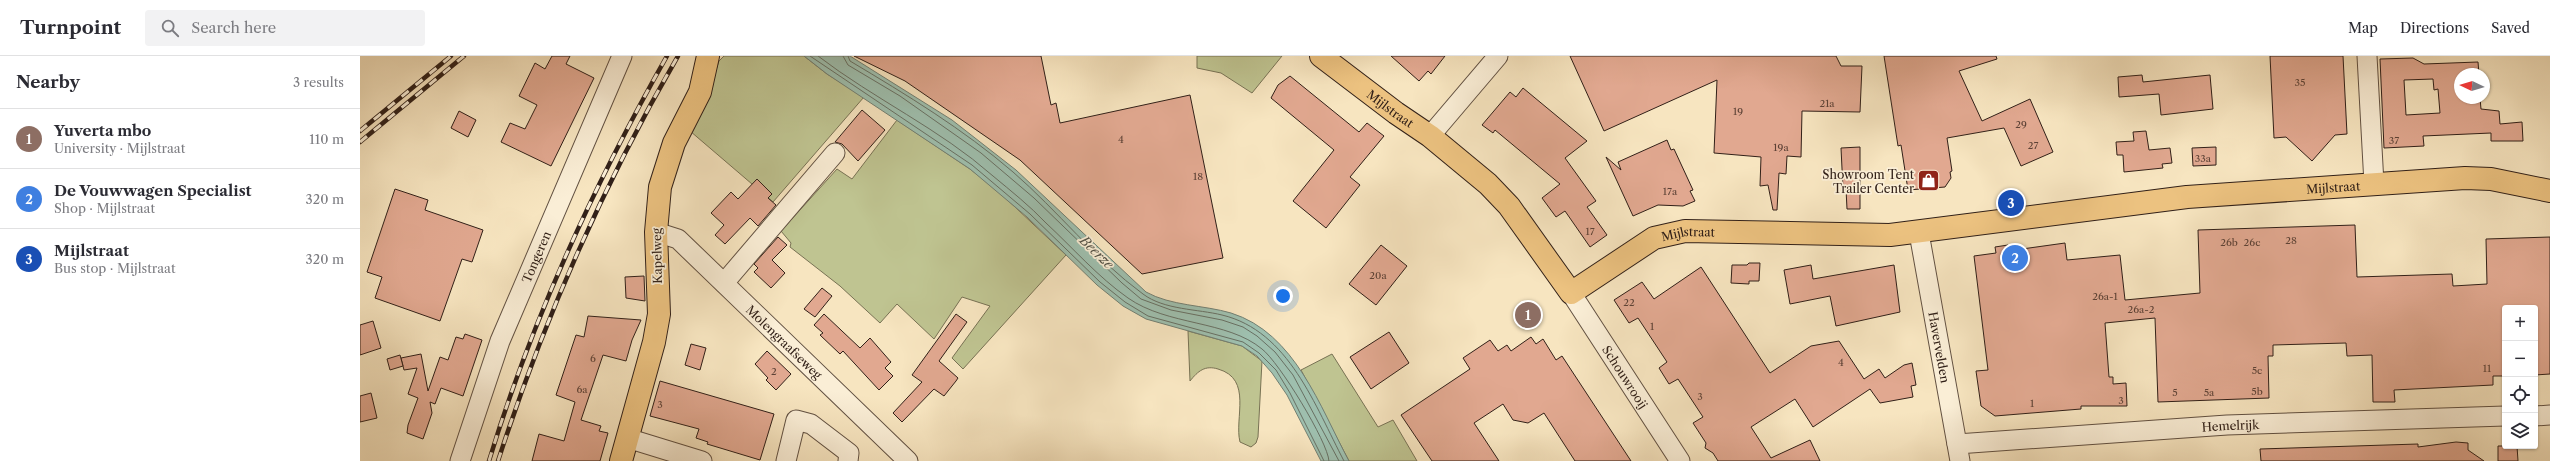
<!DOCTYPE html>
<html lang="en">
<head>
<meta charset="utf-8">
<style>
  :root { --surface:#fff; --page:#f2f2f3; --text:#2b2b33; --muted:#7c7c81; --line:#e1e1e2; --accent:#111827 }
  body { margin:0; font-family:"Libre Caslon Text",serif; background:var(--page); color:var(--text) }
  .controls { position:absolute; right:12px; bottom:12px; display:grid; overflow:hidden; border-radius:4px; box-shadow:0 1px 3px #0004 }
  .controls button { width:36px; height:36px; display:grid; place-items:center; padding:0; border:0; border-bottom:1px solid var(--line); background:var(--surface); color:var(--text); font:20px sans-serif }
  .compass { position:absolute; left:2094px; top:12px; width:36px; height:36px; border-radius:50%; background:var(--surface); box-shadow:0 1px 3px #0004; rotate:274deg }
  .you { position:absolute; left:923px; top:240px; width:14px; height:14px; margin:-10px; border:3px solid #fff; border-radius:50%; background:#1a73e8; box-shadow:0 0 0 6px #1a73e833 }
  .badge { display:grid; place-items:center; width:26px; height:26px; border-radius:50%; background:var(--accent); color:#fff; font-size:13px; font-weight:700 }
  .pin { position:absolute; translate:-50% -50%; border:2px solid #fff; box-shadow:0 1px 4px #0006 }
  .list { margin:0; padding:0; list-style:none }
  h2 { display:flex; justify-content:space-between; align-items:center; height:52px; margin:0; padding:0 16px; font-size:17px }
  h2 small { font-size:13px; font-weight:400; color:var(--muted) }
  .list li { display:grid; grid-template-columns:26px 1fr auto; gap:12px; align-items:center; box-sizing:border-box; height:60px; padding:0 16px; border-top:1px solid var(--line) }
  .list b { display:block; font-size:15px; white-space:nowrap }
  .list p { margin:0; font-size:13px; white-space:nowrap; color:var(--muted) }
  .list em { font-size:13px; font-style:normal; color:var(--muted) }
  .icon { flex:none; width:22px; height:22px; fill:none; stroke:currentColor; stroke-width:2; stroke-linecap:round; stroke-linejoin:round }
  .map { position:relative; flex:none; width:2190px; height:405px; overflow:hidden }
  header { display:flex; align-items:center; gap:24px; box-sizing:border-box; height:56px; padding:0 20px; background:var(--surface); border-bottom:1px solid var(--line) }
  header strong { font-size:19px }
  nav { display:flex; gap:22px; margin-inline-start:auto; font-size:14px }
  .search { width:280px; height:36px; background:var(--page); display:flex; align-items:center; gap:10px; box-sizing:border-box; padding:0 14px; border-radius:4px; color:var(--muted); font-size:15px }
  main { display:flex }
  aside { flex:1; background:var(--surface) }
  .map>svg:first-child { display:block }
</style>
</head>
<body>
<header>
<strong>Turnpoint</strong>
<div class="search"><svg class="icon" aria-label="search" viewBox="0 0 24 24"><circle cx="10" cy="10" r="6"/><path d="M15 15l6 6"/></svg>Search here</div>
<nav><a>Map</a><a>Directions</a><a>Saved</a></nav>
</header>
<main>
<aside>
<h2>Nearby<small>3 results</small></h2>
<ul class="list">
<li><span class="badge" style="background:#8d6e63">1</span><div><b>Yuverta mbo</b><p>University · Mijlstraat</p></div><em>110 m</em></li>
<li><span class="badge" style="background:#3f7fe0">2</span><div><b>De Vouwwagen Specialist</b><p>Shop · Mijlstraat</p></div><em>320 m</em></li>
<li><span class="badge" style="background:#1a4fb4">3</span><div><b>Mijlstraat</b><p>Bus stop · Mijlstraat</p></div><em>320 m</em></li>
</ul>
</aside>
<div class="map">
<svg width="2190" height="405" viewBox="0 0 2190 405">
  <rect width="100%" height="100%" fill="#f7e5c0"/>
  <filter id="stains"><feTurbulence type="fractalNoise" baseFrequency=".005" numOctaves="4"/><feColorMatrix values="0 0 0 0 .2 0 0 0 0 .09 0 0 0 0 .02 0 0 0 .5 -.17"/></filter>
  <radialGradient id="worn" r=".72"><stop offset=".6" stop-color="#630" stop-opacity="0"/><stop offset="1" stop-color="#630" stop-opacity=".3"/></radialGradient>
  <g fill="#bfc491" stroke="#787254">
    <polygon points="364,0 444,0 467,18 504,41 413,146 330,75 348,38 359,5"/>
    <polygon points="837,0 922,0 892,37 861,17 837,12"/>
    <polygon points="537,64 610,113 638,135 706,199 603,313 592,302 630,250 602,241 574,283 537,248 520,267 480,230 430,191 431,187 421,175 477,113 492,123"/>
    <path d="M828,275L882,290L902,305L898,381L896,387L891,391L880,386C874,362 893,323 858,313C845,309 838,315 830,325Z"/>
    <polygon points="972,298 1018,371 1033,364 1057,405 989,405 941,314"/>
  </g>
  <path fill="#9ebfae" stroke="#727f72" d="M444,0H490L592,64L656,114L786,236C811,250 844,249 871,257C935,277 960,351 989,405H961L927,339L912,317L897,300L882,290L786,263L763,250L737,229L667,161L610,113L467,18Z"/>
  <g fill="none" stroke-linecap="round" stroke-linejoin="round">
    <g stroke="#687063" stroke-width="1">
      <polyline points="450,0 612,109 670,158 740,226 765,246 788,260 883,286 899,297 916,314 930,337 964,405"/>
      <path d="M458,0C514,43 580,73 633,120C651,135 670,150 686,167C713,192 738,221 768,242C808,270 867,264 902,293C919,306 968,386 969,405"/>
      <polyline points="483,0 488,9 540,40 621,97 674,142 762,227 781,243 811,254 862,264 883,271 897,280 915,296 933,319 979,405"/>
      <path d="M488,0L490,5C547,39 603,73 653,116C698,155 735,203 783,238C804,254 838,253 862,259C929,275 955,350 984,405"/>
    </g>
  </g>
  <g fill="#e1a890" stroke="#312018" fill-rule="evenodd">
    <polygon points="192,0 210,0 206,8 234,22 191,110 141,86 150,67 165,73 177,49 159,40 175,7 185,13"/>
    <polygon points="494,0 681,0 691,49 696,47 700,67 830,39 863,202 782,218 660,104 545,25"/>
    <polygon points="1031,0 1085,0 1071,18 1068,15 1059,25"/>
    <polygon points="1210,0 1476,0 1481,10 1502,10 1500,56 1442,55 1441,101 1427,100 1426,118 1419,117 1417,154 1413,154 1408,129 1400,130 1401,101 1354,97 1357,24 1244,75"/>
    <polygon points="1524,0 1636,0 1637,3 1599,15 1622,65 1670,43 1693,96 1661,110 1644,72 1587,82 1592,115 1590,116 1591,122 1585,131 1548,134 1541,89 1538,90"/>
    <polygon points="1910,0 1983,0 1987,78 1975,79 1952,105 1926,81 1914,82"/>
    <path d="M2053,2L2064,8L2118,6L2119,18H2100V42H2120L2121,53L2139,55L2140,68L2162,66L2163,85H2131V77L2063,80L2064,90L2024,92L2020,3ZM2073,23L2074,34L2078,33L2080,57L2046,59L2044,24Z"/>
    <polygon points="1782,19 1783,26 1850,19 1853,53 1801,59 1799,38 1759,41 1758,21"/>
    <polygon points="930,20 999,76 1007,67 1024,80 990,121 1000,129 966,172 933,145 974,94 911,42 918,29"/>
    <polygon points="1163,32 1227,85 1205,102 1236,145 1227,151 1247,179 1230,191 1205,155 1196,161 1182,142 1200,128 1135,74 1133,77 1122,69 1150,36 1156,41"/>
    <polygon points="502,54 525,74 498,105 482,88 475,86"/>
    <polygon points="99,55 116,64 108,81 91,72"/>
    <polygon points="1786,75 1789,94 1810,92 1812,107 1802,108 1803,112 1764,116 1763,99 1757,99 1756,86 1774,85 1773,76"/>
    <polygon points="1307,84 1311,94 1314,93 1333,134 1330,135 1335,145 1323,150 1298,149 1273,160 1246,101 1261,114 1258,106"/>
    <polygon points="1500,91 1500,153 1487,153 1486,133 1483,133 1481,92"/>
    <polygon points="1856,91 1856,109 1833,110 1832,92"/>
    <polygon points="397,123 412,138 408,142 416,149 398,170 390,162 365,188 355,179 364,169 351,157 371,136 378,143"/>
    <polygon points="35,133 68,144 65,154 123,174 112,206 102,203 80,265 15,242 22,221 7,216"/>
    <polygon points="1995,169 1997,221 2092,218 2093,230 2127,228 2126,183 2190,181 2190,318 2175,319 2175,252 2145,252 2145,320 2133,320 2133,329 2034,334 2035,346 2013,346 2012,299 1987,300 1986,287 1913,289 1913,300 1908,300 1909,342 1798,346 1795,262 1745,267 1749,321 1753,321 1753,328 1766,327 1767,350 1721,350 1721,353 1635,360 1621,350 1616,315 1628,314 1614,200 1636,197 1635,191 1648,189 1648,192 1654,191 1655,194 1705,187 1707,204 1760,199 1765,244 1840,237 1838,174"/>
    <polygon points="418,181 427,189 412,204 425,217 411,232 394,216 398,212 394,208"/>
    <polygon points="1021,189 1047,210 1016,249 989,228"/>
    <polygon points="1389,207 1400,207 1399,225 1389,225 1389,228 1371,227 1372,209 1387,209"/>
    <polygon points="1451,209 1453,223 1534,209 1540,256 1476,270 1470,240 1430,248 1424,214"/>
    <polygon points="1341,211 1410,317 1451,290 1479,285 1504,323 1519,313 1525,322 1544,309 1552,307 1556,329 1551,330 1553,341 1520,347 1510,333 1453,371 1435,343 1391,371 1411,402 1450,384 1460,405 1358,405 1353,397 1345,392 1346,387 1333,367 1343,361 1318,323 1309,328 1299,312 1307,306 1278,262 1269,267 1254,244 1282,226 1294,243"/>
    <polygon points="284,220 285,245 266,242 265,221"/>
    <polygon points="462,232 472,240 455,261 444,253"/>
    <polygon points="464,258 500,292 510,282 531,306 525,312 533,320 519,334 483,295 480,298 460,279 463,277 454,269"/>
    <polygon points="596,258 607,266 579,305 598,322 596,325 584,340 574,333 542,366 533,357 562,326 552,319"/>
    <polygon points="228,260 281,264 272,284 266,305 243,299 221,364 241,370 239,375 248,377 240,405 172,405 179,378 204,385 215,346 196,339 216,279 224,281"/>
    <polygon points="13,265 21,292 0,299 0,269"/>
    <polygon points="1029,276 1049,307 1011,333 990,301"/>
    <polygon points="105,278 122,284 103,340 81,332 75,348 70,346 72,357 63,383 47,377 48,369 58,342 48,338 57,312 44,314 41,302 61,298 68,335 80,301 88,304 96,281 103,283"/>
    <polygon points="1171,281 1176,288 1183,283 1196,304 1202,300 1271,405 1215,405 1184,357 1168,367 1153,364 1143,348 1114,367 1139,405 1072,405 1041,359 1110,313 1103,302 1130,284 1138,295 1147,289 1151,295"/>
    <polygon points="331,288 346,292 340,314 325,309"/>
    <polygon points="407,295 431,318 416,334 406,324 408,322 395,308"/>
    <polygon points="40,299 43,310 30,314 27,303"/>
    <polygon points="300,325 414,358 400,404 347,388 348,386 336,382 339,373 290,360"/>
    <polygon points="11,337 17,362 0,366 0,340"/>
    <polygon points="2096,386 2108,387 2108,394 2124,405 1901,405 1900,393 2058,388 2058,391"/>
    <polygon points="2138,390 2157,390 2158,405 2138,405"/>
  </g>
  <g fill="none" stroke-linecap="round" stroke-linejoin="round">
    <defs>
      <g id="minor">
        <polyline points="2007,0 2014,128"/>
        <polyline points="1070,80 1138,0"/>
        <path id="s1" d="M296,176L318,183L548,405"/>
        <path id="s2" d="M1559,177L1600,405"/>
        <polyline points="364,227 475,97"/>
        <path id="s3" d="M1211,237L1320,405"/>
        <polyline points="2175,360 2190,359"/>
        <polyline points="267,382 342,405"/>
        <path id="s4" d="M1597,388L1867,369L2145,360"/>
        <path id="s5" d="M100,405L140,285L262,0"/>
        <polyline points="426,405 436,364 451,368 489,397 488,405"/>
      </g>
      <g id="major">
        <path id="s6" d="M961,0L1036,57L1070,80L1128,128L1149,150L1211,237L1294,182L1325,175L1530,179L1827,141L2105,122L2131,123L2190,135"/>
        <polyline points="261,405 294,286 299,258 296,176 300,131 314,87 340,36 348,0"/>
      </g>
    </defs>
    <use href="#minor" stroke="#625142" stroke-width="21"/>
    <use href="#major" stroke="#312018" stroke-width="24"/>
    <use href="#minor" stroke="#faeed6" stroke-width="19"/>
    <use href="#major" stroke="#ecc280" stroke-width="22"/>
    <defs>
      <g id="rail">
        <polyline points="0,75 91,0"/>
        <polyline points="0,86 104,0"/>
        <path d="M129,405C172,263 234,129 307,0"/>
        <path d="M138,405C184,263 243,129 318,0"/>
      </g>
    </defs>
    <use href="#rail" stroke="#312018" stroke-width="4.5"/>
    <use href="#rail" stroke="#faeed6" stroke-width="3" stroke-dasharray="9" stroke-linecap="butt"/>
  </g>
  <defs>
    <symbol id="shop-square" viewBox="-11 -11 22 22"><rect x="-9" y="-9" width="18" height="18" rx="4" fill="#8f2418" stroke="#faeed6"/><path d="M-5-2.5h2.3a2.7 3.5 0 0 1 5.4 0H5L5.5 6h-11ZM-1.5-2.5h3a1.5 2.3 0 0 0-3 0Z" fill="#fff"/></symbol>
  </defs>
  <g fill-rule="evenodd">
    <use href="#shop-square" x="1556" y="112" width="25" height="25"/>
  </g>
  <g text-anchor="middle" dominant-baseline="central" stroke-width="3.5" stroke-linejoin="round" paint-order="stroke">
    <g font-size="10" fill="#5d4236">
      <text x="1940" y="26">35</text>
      <text x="1467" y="47">21a</text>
      <text x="1378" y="55">19</text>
      <text x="1661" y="68">29</text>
      <text x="761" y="83">4</text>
      <text x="2034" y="84">37</text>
      <text x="1673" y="89">27</text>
      <text x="1421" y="91">19a</text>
      <text x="1843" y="102">33a</text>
      <text x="838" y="120">18</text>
      <text x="1310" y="135">17a</text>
      <text x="1230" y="175">17</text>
      <text x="1931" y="184">28</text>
      <text x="1869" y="186">26b</text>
      <text x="1892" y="186">26c</text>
      <text x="1018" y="219">20a</text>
      <text x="1745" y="240">26a-1</text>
      <text x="1269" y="246">22</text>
      <text x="1781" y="253">26a-2</text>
      <text x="1292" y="270">1</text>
      <text x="233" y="302">6</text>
      <text x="1481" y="306">4</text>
      <text x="2127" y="312">11</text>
      <text x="1897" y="314">5c</text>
      <text x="414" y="315">2</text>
      <text x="222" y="333">6a</text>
      <text x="1897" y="335">5b</text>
      <text x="1815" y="336">5</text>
      <text x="1849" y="336">5a</text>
      <text x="1340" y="340">3</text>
      <text x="1761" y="344">3</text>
      <text x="1672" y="347">1</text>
      <text x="300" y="348">3</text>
    </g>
    <g font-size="12" fill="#312018" stroke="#faeed6">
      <text stroke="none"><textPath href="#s6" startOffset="87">Mijlstraat</textPath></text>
      <text stroke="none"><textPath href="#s6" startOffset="1130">Mijlstraat</textPath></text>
      <text stroke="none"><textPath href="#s6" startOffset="482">Mijlstraat</textPath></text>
      <text stroke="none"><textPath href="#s5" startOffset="218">Tongeren</textPath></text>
      <text transform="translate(297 200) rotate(-91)">Kapelweg</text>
      <text stroke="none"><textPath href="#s1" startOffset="171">Molengraafseweg</textPath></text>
      <text stroke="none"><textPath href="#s2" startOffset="116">Havervelden</textPath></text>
      <text stroke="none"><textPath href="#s3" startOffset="100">Schouwrooij</textPath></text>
      <text stroke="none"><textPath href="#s4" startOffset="274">Hemelrijk</textPath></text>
    </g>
    <g font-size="12" fill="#312018" stroke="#faeed6" text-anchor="end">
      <text x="1554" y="118">Showroom Tent<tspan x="1554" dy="14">Trailer Center</tspan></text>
    </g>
    <g font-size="13" font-style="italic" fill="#525045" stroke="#faeed6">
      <text transform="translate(737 196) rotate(44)">Beerze</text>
    </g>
  </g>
  <rect width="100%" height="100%" filter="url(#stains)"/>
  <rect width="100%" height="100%" fill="url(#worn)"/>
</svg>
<div class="controls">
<button>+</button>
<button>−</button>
<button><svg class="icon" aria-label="locate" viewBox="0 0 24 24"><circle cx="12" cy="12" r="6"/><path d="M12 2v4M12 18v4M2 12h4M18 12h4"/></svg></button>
<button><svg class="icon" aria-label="layers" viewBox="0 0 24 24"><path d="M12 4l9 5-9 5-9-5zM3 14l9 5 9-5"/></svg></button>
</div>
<svg class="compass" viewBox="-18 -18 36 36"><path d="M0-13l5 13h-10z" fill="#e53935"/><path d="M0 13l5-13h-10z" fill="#7c7c81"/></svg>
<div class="you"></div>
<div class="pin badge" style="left:1168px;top:259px;background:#8d6e63">1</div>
<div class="pin badge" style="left:1655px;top:202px;background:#3f7fe0">2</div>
<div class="pin badge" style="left:1651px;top:147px;background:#1a4fb4">3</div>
</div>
</main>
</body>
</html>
